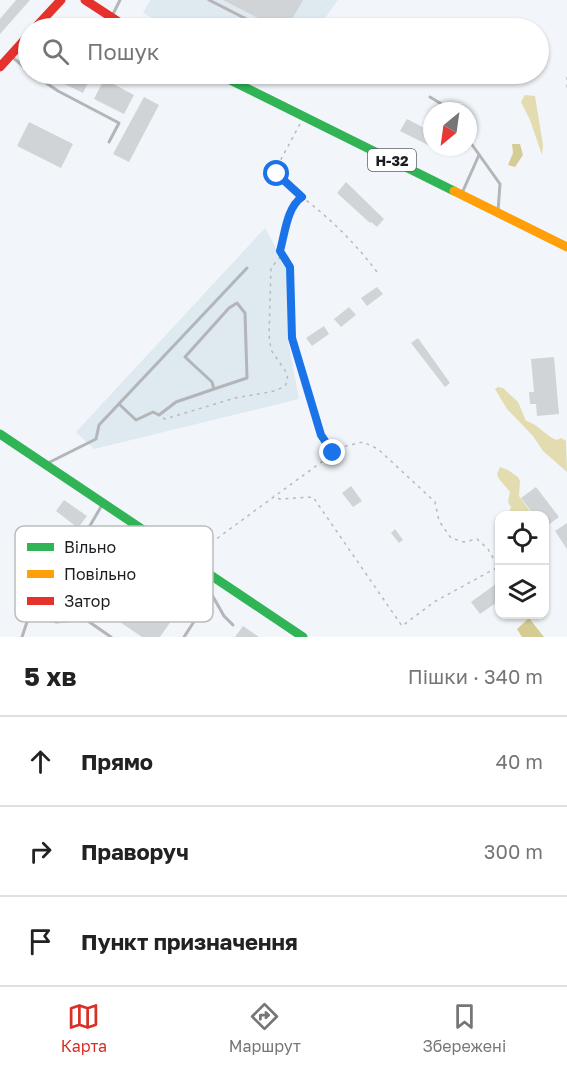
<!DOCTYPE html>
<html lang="uk">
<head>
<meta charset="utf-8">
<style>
  :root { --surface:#fff; --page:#f2f2f2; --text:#222; --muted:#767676; --line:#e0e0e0; --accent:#d93025 }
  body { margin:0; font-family:"Golos Text",sans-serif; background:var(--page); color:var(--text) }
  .controls { position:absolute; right:18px; bottom:18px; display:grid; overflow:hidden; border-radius:12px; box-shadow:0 2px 4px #0004 }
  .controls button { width:54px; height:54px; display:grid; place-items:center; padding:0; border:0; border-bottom:2px solid var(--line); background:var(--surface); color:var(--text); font:30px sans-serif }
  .compass { position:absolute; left:423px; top:102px; width:54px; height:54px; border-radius:50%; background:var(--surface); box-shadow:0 2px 4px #0004; rotate:209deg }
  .stop { position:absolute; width:18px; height:18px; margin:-14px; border:4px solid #1a73e8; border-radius:50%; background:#fff }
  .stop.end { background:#1a73e8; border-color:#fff; box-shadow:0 2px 6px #0008 }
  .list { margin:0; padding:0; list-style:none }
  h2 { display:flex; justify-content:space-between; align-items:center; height:78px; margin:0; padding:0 24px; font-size:26px }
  h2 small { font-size:20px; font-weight:400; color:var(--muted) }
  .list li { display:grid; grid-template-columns:39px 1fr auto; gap:18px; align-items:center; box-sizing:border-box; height:90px; padding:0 24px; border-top:2px solid var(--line) }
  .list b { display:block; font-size:22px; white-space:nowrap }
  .list em { font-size:20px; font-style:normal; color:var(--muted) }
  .icon { flex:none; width:33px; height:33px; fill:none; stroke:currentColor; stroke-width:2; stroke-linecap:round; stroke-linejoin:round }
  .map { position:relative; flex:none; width:567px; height:637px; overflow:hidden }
  .search { position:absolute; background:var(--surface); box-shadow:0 2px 4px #0004; left:18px; right:18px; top:18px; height:66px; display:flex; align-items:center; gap:15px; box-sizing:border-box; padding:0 21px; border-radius:33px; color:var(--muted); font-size:22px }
  .sheet { height:348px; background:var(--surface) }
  nav { display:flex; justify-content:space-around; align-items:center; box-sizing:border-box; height:84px; border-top:2px solid var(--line); background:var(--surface); font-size:16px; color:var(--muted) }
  nav a { display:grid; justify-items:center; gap:3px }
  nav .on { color:var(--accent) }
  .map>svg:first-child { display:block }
</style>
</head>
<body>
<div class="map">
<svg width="567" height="637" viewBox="0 0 567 637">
  <rect width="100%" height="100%" fill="#f2f6fa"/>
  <g fill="#dfe9f0">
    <polygon points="150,0 338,0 318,28 171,28 143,13"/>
    <polygon points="248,74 276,74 266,84"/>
    <polygon points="265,228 288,270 288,340 299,399 94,449 76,432"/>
  </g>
  <g fill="#e2dcb0">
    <polygon points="525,95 535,96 543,145 542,155 530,120 521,102"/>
    <path d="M498,387L503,388L518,402L526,421C539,424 545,436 557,440L561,438L566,441L567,472L543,451L533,436L507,409L495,389Z"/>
    <polygon points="500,467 508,470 518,477 520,481 519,496 533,515 508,515 511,507 508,502 510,492 499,479 497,474"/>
  </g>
  <g fill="#d5cc93">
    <polygon points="512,144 520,144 523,155 515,167 508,165 513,153"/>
    <polygon points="529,618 544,637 522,637 517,629"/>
  </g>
  <g fill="#d1d4d7">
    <polygon points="16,0 30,0 0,34 0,19"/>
    <polygon points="223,0 303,0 287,28 277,28"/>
    <polygon points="44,74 92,74 83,93"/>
    <polygon points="104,79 134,95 124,114 94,99"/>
    <polygon points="144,97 159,105 129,162 113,154"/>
    <polygon points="407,119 432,132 432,142 430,146 400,131"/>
    <polygon points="29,122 73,144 61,168 17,146"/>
    <polygon points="346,182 384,219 377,227 371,222 370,223 337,193"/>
    <polygon points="377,287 383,294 367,306 361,298"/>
    <polygon points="349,307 356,315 341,327 334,319"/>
    <polygon points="324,326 329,334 312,346 306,338"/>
    <polygon points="418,338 450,383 445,387 411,343"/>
    <polygon points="554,357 559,414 537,416 536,404 530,404 529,392 534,392 531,359"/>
    <polygon points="351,486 362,501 353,507 342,493"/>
    <polygon points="536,487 559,517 544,528 544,516 535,516 521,498"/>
    <polygon points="64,500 87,516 78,528 56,511"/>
    <polygon points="567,523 567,549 555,531"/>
    <polygon points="395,529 403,540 399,543 391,533"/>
    <polygon points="159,559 196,585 160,637 142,637 117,620"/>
    <polygon points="500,581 500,600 480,614 471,602"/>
    <polygon points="243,626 259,637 235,637"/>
  </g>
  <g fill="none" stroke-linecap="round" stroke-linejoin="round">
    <g stroke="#b8babd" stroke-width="1.5" stroke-dasharray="3 4.5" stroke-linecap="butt">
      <polyline points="567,77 567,91"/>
      <polyline points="300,124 279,163 277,174 302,197"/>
      <polyline points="163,418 165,419 235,398 275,391 285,386 288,380 286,372 271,350 269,335 271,268 282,255"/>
      <path d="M333,452L321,435L314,415L293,338L290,267L280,251L291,210L295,202L302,197C331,219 355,243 377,272"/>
      <polyline points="193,556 342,447 363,442 378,449 435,502 439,521 451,538 464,542 477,539 488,549 498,567 434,602 402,626 313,497 280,499 273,496"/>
    </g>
    <g stroke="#b3b5b8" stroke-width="3">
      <polyline points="209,0 264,28"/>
      <polyline points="112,16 120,0"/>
      <polyline points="12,57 28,70"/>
      <polyline points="33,74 58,91 119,123 109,142"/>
      <polyline points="430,97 453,111"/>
      <polyline points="468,139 500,184 498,211"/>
      <polyline points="462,193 479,155"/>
      <polyline points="119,404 136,420 153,412 159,415 176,402 214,389 212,382 185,357 229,308 237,303 245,313 247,378 214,389"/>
      <polyline points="48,463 96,439 99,425 247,268"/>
      <polyline points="199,572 224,616 233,625"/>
      <polyline points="32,607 56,622 85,619 111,637"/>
      <polyline points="22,637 32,607 84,536 102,505"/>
      <polyline points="184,637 206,603"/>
    </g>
    <g stroke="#30b455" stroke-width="9">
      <polyline points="218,74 454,191"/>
      <polyline points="0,434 303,637"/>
    </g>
    <polyline stroke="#ff9f0a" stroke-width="9" points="454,191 567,247"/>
    <g stroke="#e5322d" stroke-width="9">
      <polyline points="85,0 128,28"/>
      <polyline points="35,28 61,0"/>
      <polyline points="0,67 28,36"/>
    </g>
  </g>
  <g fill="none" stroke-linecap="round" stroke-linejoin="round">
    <path stroke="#1a73e8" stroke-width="8" d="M277,174L302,197C287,207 285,233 280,251L290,267L292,338L321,435L333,453"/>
  </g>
  <g text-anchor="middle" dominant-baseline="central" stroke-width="4.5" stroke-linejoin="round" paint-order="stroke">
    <rect fill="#fff" stroke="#606264" stroke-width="1.5" x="368" y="149" width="48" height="22" rx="4.5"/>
    <g font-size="14" font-weight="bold" fill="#1c1f22">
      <text x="392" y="160">Н-32</text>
    </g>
  </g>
  <rect x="15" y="526" width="198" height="96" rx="9" fill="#fff" stroke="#bbbcbd" stroke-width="1.5"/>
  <rect x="27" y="543" width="27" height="8" fill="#30b455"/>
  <rect x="27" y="570" width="27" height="8" fill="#ff9f0a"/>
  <rect x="27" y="597" width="27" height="8" fill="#e5322d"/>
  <g font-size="16" fill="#1c1f22">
    <text x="64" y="553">Вільно</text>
    <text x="64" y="580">Повільно</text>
    <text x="64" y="607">Затор</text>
  </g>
</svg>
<div class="controls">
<button><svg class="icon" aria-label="locate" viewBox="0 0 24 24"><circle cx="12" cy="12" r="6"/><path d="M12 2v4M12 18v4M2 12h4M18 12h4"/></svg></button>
<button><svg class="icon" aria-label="layers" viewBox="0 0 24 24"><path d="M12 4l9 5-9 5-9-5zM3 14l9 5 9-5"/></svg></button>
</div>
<svg class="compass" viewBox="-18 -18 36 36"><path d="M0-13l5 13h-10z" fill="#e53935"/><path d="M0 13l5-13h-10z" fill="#767676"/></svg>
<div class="stop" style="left:277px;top:174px"></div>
<div class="stop end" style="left:333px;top:453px"></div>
<div class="search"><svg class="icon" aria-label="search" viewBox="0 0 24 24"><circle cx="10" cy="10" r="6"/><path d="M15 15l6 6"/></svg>Пошук</div>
</div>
<section class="sheet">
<h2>5 хв<small>Пішки · 340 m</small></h2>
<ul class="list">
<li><svg class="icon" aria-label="ahead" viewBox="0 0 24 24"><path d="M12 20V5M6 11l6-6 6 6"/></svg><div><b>Прямо</b></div><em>40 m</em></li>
<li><svg class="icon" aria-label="right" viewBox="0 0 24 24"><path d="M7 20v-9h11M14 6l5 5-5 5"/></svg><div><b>Праворуч</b></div><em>300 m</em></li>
<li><svg class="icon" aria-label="arrive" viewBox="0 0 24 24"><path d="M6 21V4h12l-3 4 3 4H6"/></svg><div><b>Пункт призначення</b></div></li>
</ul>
</section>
<nav>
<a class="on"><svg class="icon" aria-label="map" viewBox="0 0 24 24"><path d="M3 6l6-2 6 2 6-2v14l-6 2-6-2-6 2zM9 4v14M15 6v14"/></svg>Карта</a>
<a><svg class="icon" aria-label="directions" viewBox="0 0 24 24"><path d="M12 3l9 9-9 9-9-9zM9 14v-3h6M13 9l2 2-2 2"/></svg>Маршрут</a>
<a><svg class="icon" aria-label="saved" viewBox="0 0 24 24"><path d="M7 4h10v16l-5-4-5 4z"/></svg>Збережені</a>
</nav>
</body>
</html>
